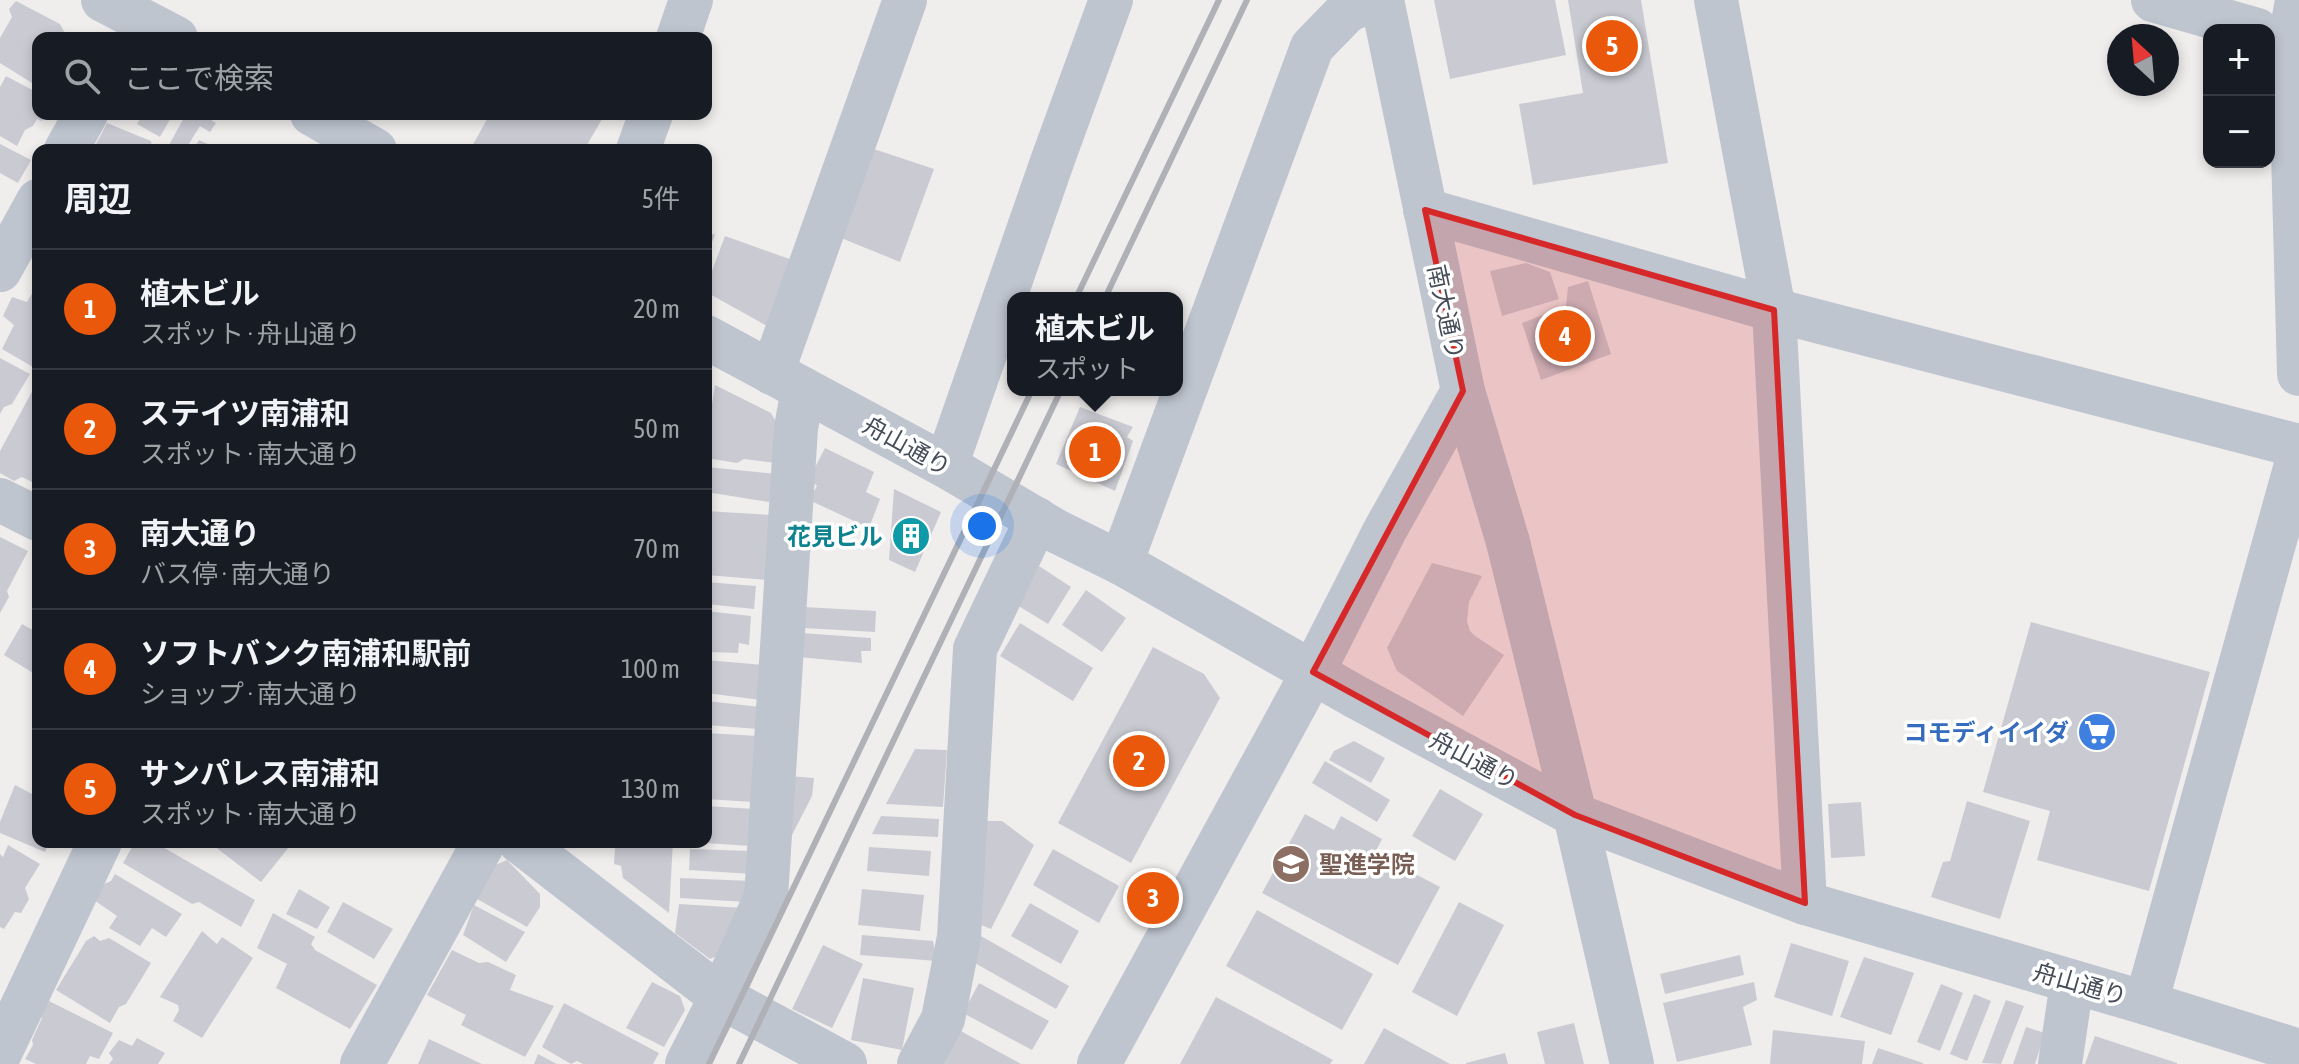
<!DOCTYPE html>
<html lang="ja">
<head>
<meta charset="utf-8">
<style>
  :root { --surface:#171b24; --page:#20242c; --text:#f1f3f6; --muted:#9ea1a6; --line:#363941; --accent:#ea580c }
  body { margin:0; font-family:"Asap Condensed","Noto Sans JP",sans-serif; background:var(--page); color:var(--text) }
  .controls { position:absolute; right:24px; top:24px; display:grid; overflow:hidden; border-radius:16px; box-shadow:0 4px 12px #0003 }
  .controls button { width:72px; height:72px; display:grid; place-items:center; padding:0; border:0; border-bottom:2px solid var(--line); background:var(--surface); color:var(--text); font:40px sans-serif }
  .compass { position:absolute; left:2107px; top:24px; width:72px; height:72px; border-radius:50%; background:var(--surface); box-shadow:0 4px 12px #0003; rotate:334deg }
  .you { position:absolute; left:982px; top:526px; width:28px; height:28px; margin:-20px; border:6px solid #fff; border-radius:50%; background:#1a73e8; box-shadow:0 0 0 12px #1a73e833 }
  .badge { display:grid; place-items:center; width:52px; height:52px; border-radius:50%; background:var(--accent); color:#fff; font-size:26px; font-weight:700 }
  .pin { position:absolute; translate:-50% -50%; border:4px solid #fff; box-shadow:0 2px 8px #0006 }
  .popup { position:absolute; left:1007px; top:292px; width:176px; height:104px; box-sizing:border-box; display:grid; place-content:center; border-radius:16px; background:var(--surface); filter:drop-shadow(0 2px 6px #0005); font-size:26px; white-space:nowrap; color:var(--muted) }
  .popup b { font-size:30px; color:var(--text) }
  .popup::after { content:''; position:absolute; left:50%; top:100%; margin-left:-16px; border:16px solid transparent; border-top-color:var(--surface) }
  .list { margin:0; padding:0; list-style:none }
  h2 { display:flex; justify-content:space-between; align-items:center; height:104px; margin:0; padding:0 32px; font-size:34px }
  h2 small { font-size:26px; font-weight:400; color:var(--muted) }
  .list li { display:grid; grid-template-columns:52px 1fr auto; gap:24px; align-items:center; box-sizing:border-box; height:120px; padding:0 32px; border-top:2px solid var(--line) }
  .list b { display:block; font-size:30px; white-space:nowrap }
  .list p { margin:0; font-size:26px; white-space:nowrap; color:var(--muted) }
  .list em { font-size:26px; font-style:normal; color:var(--muted) }
  .icon { flex:none; width:44px; height:44px; fill:none; stroke:currentColor; stroke-width:2; stroke-linecap:round; stroke-linejoin:round }
  .map { position:relative; flex:none; width:2299px; height:1064px; overflow:hidden }
  .search { position:absolute; background:var(--surface); box-shadow:0 4px 12px #0003; left:32px; top:32px; width:680px; height:88px; display:flex; align-items:center; gap:20px; box-sizing:border-box; padding:0 28px; border-radius:16px; color:var(--muted); font-size:30px }
  .panel { position:absolute; background:var(--surface); box-shadow:0 4px 12px #0003; left:32px; top:144px; width:680px; height:704px; border-radius:16px }
  .map>svg:first-child { display:block }
</style>
</head>
<body>
<div class="map">
<svg width="2299" height="1064" viewBox="0 0 2299 1064">
  <rect width="100%" height="100%" fill="#f0eded"/>
  <g fill="#cacbd2">
    <polygon points="1434,0 1555,0 1566,55 1450,79"/>
    <polygon points="1568,0 1641,0 1668,163 1533,185 1519,104 1583,93"/>
    <polygon points="16,1 60,24 66,35 64,38 38,38 38,72 32,83 0,63 0,38 12,17 9,9"/>
    <polygon points="6,76 38,93 38,114 47,114 42,121 37,119 33,126 25,130 17,146 0,136 0,87"/>
    <polygon points="143,114 173,114 160,137 137,124"/>
    <polygon points="186,114 207,114 206,117 216,123 210,132 200,126 185,150 181,150 169,145"/>
    <polygon points="490,114 605,114 584,150 474,150 471,148"/>
    <polygon points="107,123 151,141 152,150 93,150"/>
    <polygon points="199,140 221,150 193,150"/>
    <polygon points="0,144 31,160 18,183 0,173"/>
    <polygon points="871,148 934,169 900,262 841,238"/>
    <polygon points="706,231 715,235 706,256"/>
    <polygon points="725,236 795,261 767,326 706,292 706,287"/>
    <polygon points="1526,263 1550,272 1559,299 1502,316 1490,271"/>
    <polygon points="1588,281 1611,354 1541,380 1522,323 1566,306 1568,287"/>
    <polygon points="38,283 38,370 2,349 14,325 3,316 12,297 27,302"/>
    <polygon points="0,358 30,374 12,404 4,407 0,414"/>
    <polygon points="715,385 771,413 779,427 776,463 744,459 737,463 706,458 706,442"/>
    <polygon points="35,386 38,388 38,485 22,477 14,481 0,473 0,451"/>
    <polygon points="1080,407 1133,427 1127,437 1133,441 1115,491 1056,464"/>
    <polygon points="825,448 874,472 866,492 880,499 869,528 809,500 817,486 809,479"/>
    <polygon points="707,467 776,474 769,502 706,492"/>
    <polygon points="894,489 941,512 915,572 889,560"/>
    <polygon points="706,511 771,515 768,580 706,575"/>
    <polygon points="0,537 28,551 7,591 9,597 0,613"/>
    <polygon points="1432,563 1482,576 1469,602 1467,621 1470,631 1475,636 1504,655 1463,716 1397,671 1387,648"/>
    <polygon points="1039,566 1071,587 1048,624 1015,604"/>
    <polygon points="706,582 756,586 754,609 706,604"/>
    <polygon points="1086,590 1126,618 1102,652 1062,625"/>
    <polygon points="804,607 876,611 875,632 803,628"/>
    <polygon points="706,611 751,616 749,645 739,643 738,653 706,652"/>
    <polygon points="2031,622 2210,672 2149,891 2037,860 2050,811 1983,792"/>
    <polygon points="1020,623 1093,668 1073,701 1000,656"/>
    <polygon points="22,624 38,633 38,676 4,655"/>
    <polygon points="802,633 871,638 871,651 861,651 862,663 798,657"/>
    <polygon points="1153,647 1204,674 1220,698 1131,863 1058,823"/>
    <polygon points="706,660 764,665 761,700 706,693"/>
    <polygon points="706,701 761,707 759,729 706,725"/>
    <polygon points="706,733 758,736 752,802 706,799"/>
    <polygon points="1354,741 1385,758 1371,783 1329,760 1334,751"/>
    <polygon points="915,749 947,750 943,807 886,804"/>
    <polygon points="1325,761 1390,800 1377,822 1312,783"/>
    <polygon points="789,776 814,778 812,796 792,835"/>
    <polygon points="15,785 38,797 38,842 49,842 45,852 0,833 0,822"/>
    <polygon points="1440,789 1483,814 1455,861 1412,836"/>
    <polygon points="1967,801 2030,821 2000,919 1931,897 1943,862 1950,861"/>
    <polygon points="1861,802 1865,856 1831,858 1828,804"/>
    <polygon points="706,806 755,809 750,846 706,843"/>
    <polygon points="1305,814 1334,830 1341,816 1382,839 1375,853 1440,887 1398,965 1262,893"/>
    <polygon points="881,816 939,819 938,837 872,834"/>
    <polygon points="974,821 1002,821 1034,845 991,929 974,922"/>
    <polygon points="135,842 154,842 255,900 241,927 199,902 192,904 123,863"/>
    <polygon points="212,842 293,842 261,882 214,846"/>
    <polygon points="606,842 673,842 669,913 623,878 621,866 614,864 615,848 606,845"/>
    <polygon points="8,845 40,864 25,888 29,899 21,913 15,912 4,929 0,927 0,854 3,857"/>
    <polygon points="869,847 931,851 929,876 867,871"/>
    <polygon points="690,849 752,851 752,874 689,870"/>
    <polygon points="1053,849 1119,886 1099,923 1033,885"/>
    <polygon points="507,860 540,894 540,907 527,927 477,899 493,866"/>
    <polygon points="115,874 182,914 166,937 152,928 140,946 109,928 117,916 94,900 104,884 111,881"/>
    <polygon points="680,878 751,881 747,902 680,898"/>
    <polygon points="299,889 330,907 317,929 286,914"/>
    <polygon points="862,889 924,895 920,931 858,925"/>
    <polygon points="343,902 393,929 374,959 327,932"/>
    <polygon points="1459,902 1504,925 1457,1016 1412,992"/>
    <polygon points="1030,903 1079,931 1061,964 1011,936"/>
    <polygon points="679,904 743,908 717,956 710,959 675,933"/>
    <polygon points="474,905 525,932 506,962 463,935"/>
    <polygon points="1257,910 1373,974 1342,1030 1226,966"/>
    <polygon points="273,913 315,937 311,944 315,950 377,985 350,1029 276,988 287,964 257,948"/>
    <polygon points="202,931 217,944 222,937 253,958 202,1038 173,1021 179,1010 178,1005 160,997"/>
    <polygon points="862,935 933,941 937,961 860,955"/>
    <polygon points="979,935 1069,986 1056,1009 966,958"/>
    <polygon points="94,936 100,941 109,938 151,963 126,1004 119,1007 110,1023 56,990 86,941"/>
    <polygon points="1791,943 1849,961 1832,1016 1774,997"/>
    <polygon points="823,945 863,964 832,1028 792,1009"/>
    <polygon points="452,950 479,963 488,962 516,975 510,990 554,1006 525,1057 461,1025 466,1015 427,995"/>
    <polygon points="1740,955 1744,975 1665,994 1660,974"/>
    <polygon points="1864,957 1914,973 1891,1035 1840,1017"/>
    <polygon points="863,978 914,988 902,1050 851,1040"/>
    <polygon points="652,982 680,996 685,1010 664,1047 626,1028"/>
    <polygon points="1754,982 1757,1000 1743,1007 1752,1045 1677,1062 1663,1003"/>
    <polygon points="979,983 1049,1021 1032,1050 963,1013"/>
    <polygon points="1941,984 1963,993 1940,1051 1917,1042"/>
    <polygon points="1974,994 1991,1001 1967,1061 1950,1054"/>
    <polygon points="1216,997 1333,1060 1330,1064 1180,1064"/>
    <polygon points="47,1000 113,1033 99,1059 90,1056 86,1064 36,1064 25,1059 33,1045 32,1040 42,1018 39,1013"/>
    <polygon points="2006,1000 2024,1006 2001,1064 1982,1063"/>
    <polygon points="564,1003 659,1053 653,1064 583,1064 577,1061 571,1064 542,1047"/>
    <polygon points="1574,1023 1584,1064 1545,1064 1537,1032"/>
    <polygon points="2026,1027 2045,1033 2035,1064 2013,1064"/>
    <polygon points="1384,1028 1450,1064 1364,1064"/>
    <polygon points="957,1029 1021,1064 937,1064"/>
    <polygon points="1773,1030 1865,1041 1862,1064 1770,1064"/>
    <polygon points="2095,1036 2177,1063 2177,1064 2085,1064"/>
    <polygon points="137,1038 165,1053 158,1064 109,1064 113,1059 109,1053 119,1040 132,1046"/>
    <polygon points="429,1039 482,1064 418,1064"/>
    <polygon points="1878,1048 1923,1063 1923,1064 1872,1064"/>
    <polygon points="1505,1053 1508,1064 1466,1064 1466,1063"/>
    <polygon points="538,1054 557,1064 534,1064"/>
  </g>
  <g fill="none" stroke-linecap="round" stroke-linejoin="round">
    <g stroke="#bec5cf" stroke-width="44">
      <polyline points="103,0 176,38"/>
      <polyline points="1382,0 1463,391 1508,542 1575,815 1632,1064"/>
      <polyline points="1716,0 1774,310 1805,903"/>
      <polyline points="2153,0 2257,30"/>
      <polyline points="2297,0 2290,40 2299,374"/>
      <polyline points="678,38 691,0"/>
      <polyline points="312,114 375,150"/>
      <polyline points="66,150 86,114"/>
      <polyline points="638,150 651,114"/>
      <polyline points="1425,210 1774,310 2299,446"/>
      <polyline points="0,270 38,201"/>
      <polyline points="706,337 946,466 1056,531 1121,563 1356,697 1575,815 1805,903 2146,1003 2299,1051"/>
      <polyline points="772,373 905,0"/>
      <polyline points="946,466 1053,159 1111,0"/>
      <polyline points="0,500 38,519"/>
      <polyline points="1121,563 1312,47 1347,11 1371,0"/>
      <polyline points="520,842 721,997 845,1064"/>
      <polyline points="2146,1003 2299,454"/>
      <polyline points="0,1053 100,842"/>
      <polyline points="362,1064 484,842"/>
      <polyline points="687,1064 721,997 766,897 796,428 803,389"/>
      <polyline points="919,1064 943,1019 959,937 975,649 1037,519"/>
      <polyline points="1099,1064 1313,672 1385,530 1463,391"/>
      <polyline points="2060,1064 2072,982"/>
    </g>
    <g stroke="#afb1b7" stroke-width="6">
      <polyline points="1076,298 1219,0"/>
      <polyline points="1105,298 1247,0"/>
      <polyline points="709,1064 1032,390"/>
      <polyline points="739,1064 1061,390"/>
    </g>
  </g>
  <path fill="#d62828" fill-opacity="0.2" stroke="#d62828" stroke-width="6" stroke-linejoin="round" d="M1425,210L1774,310L1805,903L1575,815L1313,672L1463,391Z"/>
  <defs>
    <symbol id="building-disc" viewBox="-11 -11 22 22"><circle r="9.5" fill="#0f9aa8" stroke="#fff"/><path d="M-4-6H4V6H1V3H-1V6H-4ZM-2.5-4.3h1.7v1.8h-1.7ZM.8-4.3h1.7v1.8H.8ZM-2.5-1h1.7V.8h-1.7ZM.8-1h1.7V.8H.8Z" fill="#fff"/></symbol>
    <symbol id="supermarket-disc" viewBox="-11 -11 22 22"><circle r="9.5" fill="#3f7fe0" stroke="#fff"/><path d="M-6-5.5h2.5l.6 2H6L4.5 2H-2.5L-4.4-4H-6ZM-1.5 3.2a1.3 1.3 0 1 0 .1 0ZM3 3.2a1.3 1.3 0 1 0 .1 0Z" fill="#fff"/></symbol>
    <symbol id="school-disc" viewBox="-11 -11 22 22"><circle r="9.5" fill="#8d6e63" stroke="#fff"/><path d="M0-5L7-2L0 1L-7-2ZM-4 1L0 2.5L4 1V4Q0 6-4 4Z" fill="#fff"/></symbol>
  </defs>
  <g fill-rule="evenodd">
    <use href="#building-disc" x="889" y="514" width="44" height="44"/>
    <use href="#supermarket-disc" x="2075" y="710" width="44" height="44"/>
    <use href="#school-disc" x="1269" y="842" width="44" height="44"/>
  </g>
  <g text-anchor="middle" dominant-baseline="central" stroke-width="7" stroke-linejoin="round" paint-order="stroke">
    <g font-size="24" fill="#464d59" stroke="#fff">
      <text transform="translate(1446 312) rotate(78)">南大通り</text>
      <text transform="translate(907 446) rotate(29)">舟山通り</text>
      <text transform="translate(1474 760) rotate(28)">舟山通り</text>
      <text transform="translate(2080 984) rotate(16)">舟山通り</text>
    </g>
    <g font-size="24" font-weight="bold" fill="#0d838f" stroke="#fff" text-anchor="end">
      <text x="883" y="536">花見ビル</text>
    </g>
    <g font-size="24" font-weight="bold" fill="#366cbe" stroke="#fff" text-anchor="end">
      <text x="2069" y="732">コモディイイダ</text>
    </g>
    <g font-size="24" font-weight="bold" fill="#785e54" stroke="#fff" text-anchor="start">
      <text x="1319" y="864">聖進学院</text>
    </g>
  </g>
</svg>
<div class="controls">
<button>+</button>
<button>−</button>
</div>
<svg class="compass" viewBox="-18 -18 36 36"><path d="M0-13l5 13h-10z" fill="#e53935"/><path d="M0 13l5-13h-10z" fill="#9ea1a6"/></svg>
<div class="you"></div>
<div class="pin badge" style="left:1095px;top:452px">1</div>
<div class="popup"><b>植木ビル</b>スポット</div>
<div class="pin badge" style="left:1139px;top:761px">2</div>
<div class="pin badge" style="left:1153px;top:898px">3</div>
<div class="pin badge" style="left:1565px;top:336px">4</div>
<div class="pin badge" style="left:1612px;top:46px">5</div>
<div class="search"><svg class="icon" aria-label="search" viewBox="0 0 24 24"><circle cx="10" cy="10" r="6"/><path d="M15 15l6 6"/></svg>ここで検索</div>
<section class="panel">
<h2>周辺<small>5件</small></h2>
<ul class="list">
<li><span class="badge">1</span><div><b>植木ビル</b><p>スポット · 舟山通り</p></div><em>20 m</em></li>
<li><span class="badge">2</span><div><b>ステイツ南浦和</b><p>スポット · 南大通り</p></div><em>50 m</em></li>
<li><span class="badge">3</span><div><b>南大通り</b><p>バス停 · 南大通り</p></div><em>70 m</em></li>
<li><span class="badge">4</span><div><b>ソフトバンク南浦和駅前</b><p>ショップ · 南大通り</p></div><em>100 m</em></li>
<li><span class="badge">5</span><div><b>サンパレス南浦和</b><p>スポット · 南大通り</p></div><em>130 m</em></li>
</ul>
</section>
</div>
</body>
</html>
